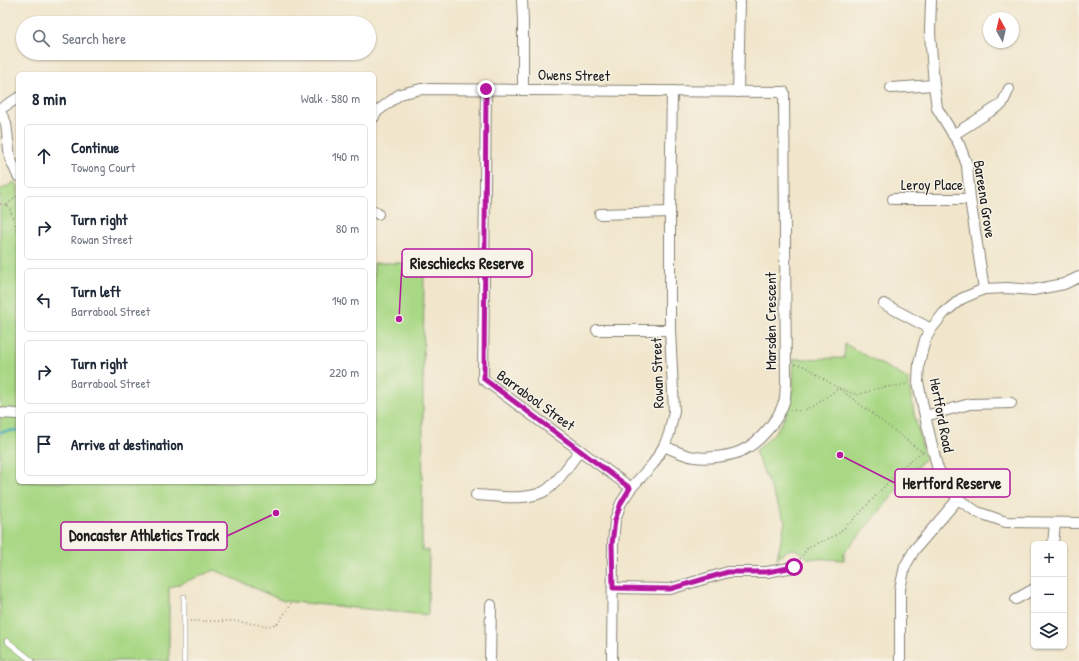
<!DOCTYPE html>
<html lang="en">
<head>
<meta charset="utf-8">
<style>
  :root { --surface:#fff; --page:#f6f6f7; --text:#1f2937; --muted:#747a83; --line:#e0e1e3 }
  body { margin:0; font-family:"Patrick Hand",sans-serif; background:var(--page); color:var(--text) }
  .controls { position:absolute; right:12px; bottom:12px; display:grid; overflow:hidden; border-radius:6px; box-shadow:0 1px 3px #0004 }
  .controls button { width:36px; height:36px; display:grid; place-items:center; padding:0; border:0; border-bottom:1px solid var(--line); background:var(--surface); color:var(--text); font:20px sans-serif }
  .compass { position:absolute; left:983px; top:12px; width:36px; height:36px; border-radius:50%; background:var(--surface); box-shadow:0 1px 3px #0004; rotate:352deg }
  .stop { position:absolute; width:12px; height:12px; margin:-9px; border:3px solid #b5179e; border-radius:50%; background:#fff }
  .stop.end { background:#b5179e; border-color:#fff; box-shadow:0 1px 4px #0008 }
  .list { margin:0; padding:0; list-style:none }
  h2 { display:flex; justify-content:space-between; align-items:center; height:52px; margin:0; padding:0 16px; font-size:17px }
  h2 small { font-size:13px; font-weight:400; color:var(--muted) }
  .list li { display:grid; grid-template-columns:26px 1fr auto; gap:12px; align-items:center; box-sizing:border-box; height:64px; margin:0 8px 8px; padding:0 8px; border:1px solid var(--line); border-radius:6px }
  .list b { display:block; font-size:15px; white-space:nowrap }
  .list p { margin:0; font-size:13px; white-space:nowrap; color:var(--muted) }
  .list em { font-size:13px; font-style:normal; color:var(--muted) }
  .icon { flex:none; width:22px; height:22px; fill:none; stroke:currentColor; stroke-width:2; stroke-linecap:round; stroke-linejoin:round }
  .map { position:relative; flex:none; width:1079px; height:661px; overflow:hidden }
  .search { position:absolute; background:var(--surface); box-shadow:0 1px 3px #0004; left:16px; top:16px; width:360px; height:44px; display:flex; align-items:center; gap:10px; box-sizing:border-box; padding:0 14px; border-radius:22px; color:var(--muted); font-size:15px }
  .panel { position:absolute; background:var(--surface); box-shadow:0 1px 3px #0004; left:16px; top:72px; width:360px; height:412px; border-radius:6px }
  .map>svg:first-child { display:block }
</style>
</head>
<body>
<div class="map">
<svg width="1079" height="661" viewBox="0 0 1079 661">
  <rect width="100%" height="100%" fill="#f7f3e8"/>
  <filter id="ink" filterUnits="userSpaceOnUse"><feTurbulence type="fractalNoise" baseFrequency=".025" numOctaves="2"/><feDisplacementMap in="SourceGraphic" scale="8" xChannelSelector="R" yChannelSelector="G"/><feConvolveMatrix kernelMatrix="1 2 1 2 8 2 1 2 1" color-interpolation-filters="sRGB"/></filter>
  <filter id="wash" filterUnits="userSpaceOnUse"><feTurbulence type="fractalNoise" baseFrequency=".012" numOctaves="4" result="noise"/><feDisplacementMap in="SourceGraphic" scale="16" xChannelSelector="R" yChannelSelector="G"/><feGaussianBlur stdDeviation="0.9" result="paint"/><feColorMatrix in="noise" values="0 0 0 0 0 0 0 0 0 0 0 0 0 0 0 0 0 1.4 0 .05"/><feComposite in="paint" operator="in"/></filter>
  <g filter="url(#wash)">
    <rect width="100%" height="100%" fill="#f1e6cc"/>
    <g fill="#a9d885" stroke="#627a50">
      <polygon points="15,182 18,185 18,482 374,482 374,263 424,263 422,550 429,550 428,615 283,601 215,570 169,588 169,661 0,661 0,190"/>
      <path d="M845,344L908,379L914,413L925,458L844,553V560L807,558C796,546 789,547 777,558L785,522L755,451C773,437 786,422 791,399C794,386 793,372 794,359L844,358Z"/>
    </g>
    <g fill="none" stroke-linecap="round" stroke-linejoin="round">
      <polyline stroke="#3ea9bd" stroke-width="2.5" points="0,432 18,430"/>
    </g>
  </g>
  <g filter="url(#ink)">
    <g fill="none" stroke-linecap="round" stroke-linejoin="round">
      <defs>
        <g id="lane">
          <polyline points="7,641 32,661"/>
          <polyline points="184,661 184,597"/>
        </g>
        <g id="street">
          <polyline points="522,0 523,21 523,90"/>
          <polyline points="931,0 930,33 934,85 937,108 959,144 967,165 970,199 984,289"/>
          <polyline points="891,88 934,85"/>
          <polyline points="486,89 483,379 631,488"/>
          <polyline points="738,92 740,0"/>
          <polyline points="0,109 18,98"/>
          <polyline points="0,112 6,123 10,158 18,176"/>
          <path d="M374,117L375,113L400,94L421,89L784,92L786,384C785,390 786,397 784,402C779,419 759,443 743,450C733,456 707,459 695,457C684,456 674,450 664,446"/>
          <polyline points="953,135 1002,104 1009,89"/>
          <polyline points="893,199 970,199"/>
          <polyline points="374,211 378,214"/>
          <polyline points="600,214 670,212"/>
          <polyline points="1079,277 1064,284 1033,290 1007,288 984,289 961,299 944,313 931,329 925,340 919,363 918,382 925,416 937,466 946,484 958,499 977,512 1006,522 1079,523"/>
          <polyline points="884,304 931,329"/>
          <polyline points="597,330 670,330"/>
          <polyline points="0,413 18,414"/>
          <polyline points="925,416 970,404 1011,403"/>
          <path d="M476,495C496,496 524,501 543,492C555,487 572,461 580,450"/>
          <polyline points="1053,544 1055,523"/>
          <polyline points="613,588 670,589 728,572 767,572 794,567"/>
          <polyline points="1016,599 1034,589"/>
          <polyline points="490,661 491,605"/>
          <polyline points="612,661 613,544 615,520 621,503 631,488 653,464 664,446 669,434 674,411 670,330 670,212 672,91"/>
          <polyline points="900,661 900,589 905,566 915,549 958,499"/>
        </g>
      </defs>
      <use href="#lane" stroke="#868174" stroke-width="6"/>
      <use href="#street" stroke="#868174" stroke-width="12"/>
      <g stroke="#868174" stroke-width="1.5" stroke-dasharray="1 3" stroke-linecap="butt">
        <polyline points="0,204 7,205 10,209 18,235"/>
        <polyline points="7,205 18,195"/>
        <polyline points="795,364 804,366 844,392 922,452 925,451"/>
        <polyline points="790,410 802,411 814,406 839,388 857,395 879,388 909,384"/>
        <polyline points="800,559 808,547 837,535 859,514 903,466 922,452"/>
        <polyline points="190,621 235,621 254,624 269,626 277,624 291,605 291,601"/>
      </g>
      <use href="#lane" stroke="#fff" stroke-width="5"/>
      <use href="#street" stroke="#fff" stroke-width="10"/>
    </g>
  </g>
  <g fill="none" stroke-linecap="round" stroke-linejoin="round" filter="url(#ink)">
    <polyline stroke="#b5179e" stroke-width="5" points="486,89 484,379 630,488 621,503 615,520 612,544 613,588 670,589 728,572 767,572 794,567"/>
  </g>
  <g text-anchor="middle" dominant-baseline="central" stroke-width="3" stroke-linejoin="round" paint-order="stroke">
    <g font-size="15" fill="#1c1c1c" stroke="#f7f3e8">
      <text transform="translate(574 75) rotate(1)">Owens Street</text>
      <text x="932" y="184">Leroy Place</text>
      <text transform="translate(985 199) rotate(81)">Bareena Grove</text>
      <text transform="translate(770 321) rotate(-90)">Marsden Crescent</text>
      <text transform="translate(657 373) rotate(-92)">Rowan Street</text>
      <text transform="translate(536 400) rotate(36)">Barrabool Street</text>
      <text transform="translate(942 415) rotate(79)">Hertford Road</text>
    </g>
  </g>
  <path fill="none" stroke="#b5179e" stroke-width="1.5" d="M399 319L402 263M840 455L895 483M276 513L227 536"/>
  <g fill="#b5179e" stroke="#f7f3e8" stroke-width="1.5">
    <circle cx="399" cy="319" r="4"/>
    <circle cx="840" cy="455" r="4"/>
    <circle cx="276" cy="513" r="4"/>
  </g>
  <g fill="#f7f3e8" stroke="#b5179e" stroke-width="1.5">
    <rect x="402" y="249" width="130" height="28" rx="4"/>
    <rect x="895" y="469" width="115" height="28" rx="4"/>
    <rect x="61" y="522" width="166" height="28" rx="4"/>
  </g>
  <g font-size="16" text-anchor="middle" font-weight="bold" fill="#1c1c1c">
    <text x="467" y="269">Rieschiecks Reserve</text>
    <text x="952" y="489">Hertford Reserve</text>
    <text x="144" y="541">Doncaster Athletics Track</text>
  </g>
</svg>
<div class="controls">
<button>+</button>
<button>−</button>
<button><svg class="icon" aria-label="layers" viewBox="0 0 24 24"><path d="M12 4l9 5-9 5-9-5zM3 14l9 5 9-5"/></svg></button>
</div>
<svg class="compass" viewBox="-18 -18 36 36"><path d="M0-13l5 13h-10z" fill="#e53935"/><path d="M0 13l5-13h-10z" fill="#747a83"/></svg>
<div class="stop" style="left:794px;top:567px"></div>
<div class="stop end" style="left:486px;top:89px"></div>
<div class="search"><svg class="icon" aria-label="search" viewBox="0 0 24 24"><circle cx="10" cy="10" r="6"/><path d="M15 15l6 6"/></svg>Search here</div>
<section class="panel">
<h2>8 min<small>Walk · 580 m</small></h2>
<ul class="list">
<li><svg class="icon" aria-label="ahead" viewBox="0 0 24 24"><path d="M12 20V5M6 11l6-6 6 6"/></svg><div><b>Continue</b><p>Towong Court</p></div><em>140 m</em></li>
<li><svg class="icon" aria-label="right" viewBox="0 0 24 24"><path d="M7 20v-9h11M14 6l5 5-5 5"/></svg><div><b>Turn right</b><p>Rowan Street</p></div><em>80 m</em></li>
<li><svg class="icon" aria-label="left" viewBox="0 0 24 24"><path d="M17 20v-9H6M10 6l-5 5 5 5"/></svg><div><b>Turn left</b><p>Barrabool Street</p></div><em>140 m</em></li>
<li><svg class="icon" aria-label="right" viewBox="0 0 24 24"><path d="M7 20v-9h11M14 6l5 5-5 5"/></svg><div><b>Turn right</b><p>Barrabool Street</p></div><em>220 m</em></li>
<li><svg class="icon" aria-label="arrive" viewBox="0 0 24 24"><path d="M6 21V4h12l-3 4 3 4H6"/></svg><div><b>Arrive at destination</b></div></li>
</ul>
</section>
</div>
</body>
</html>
